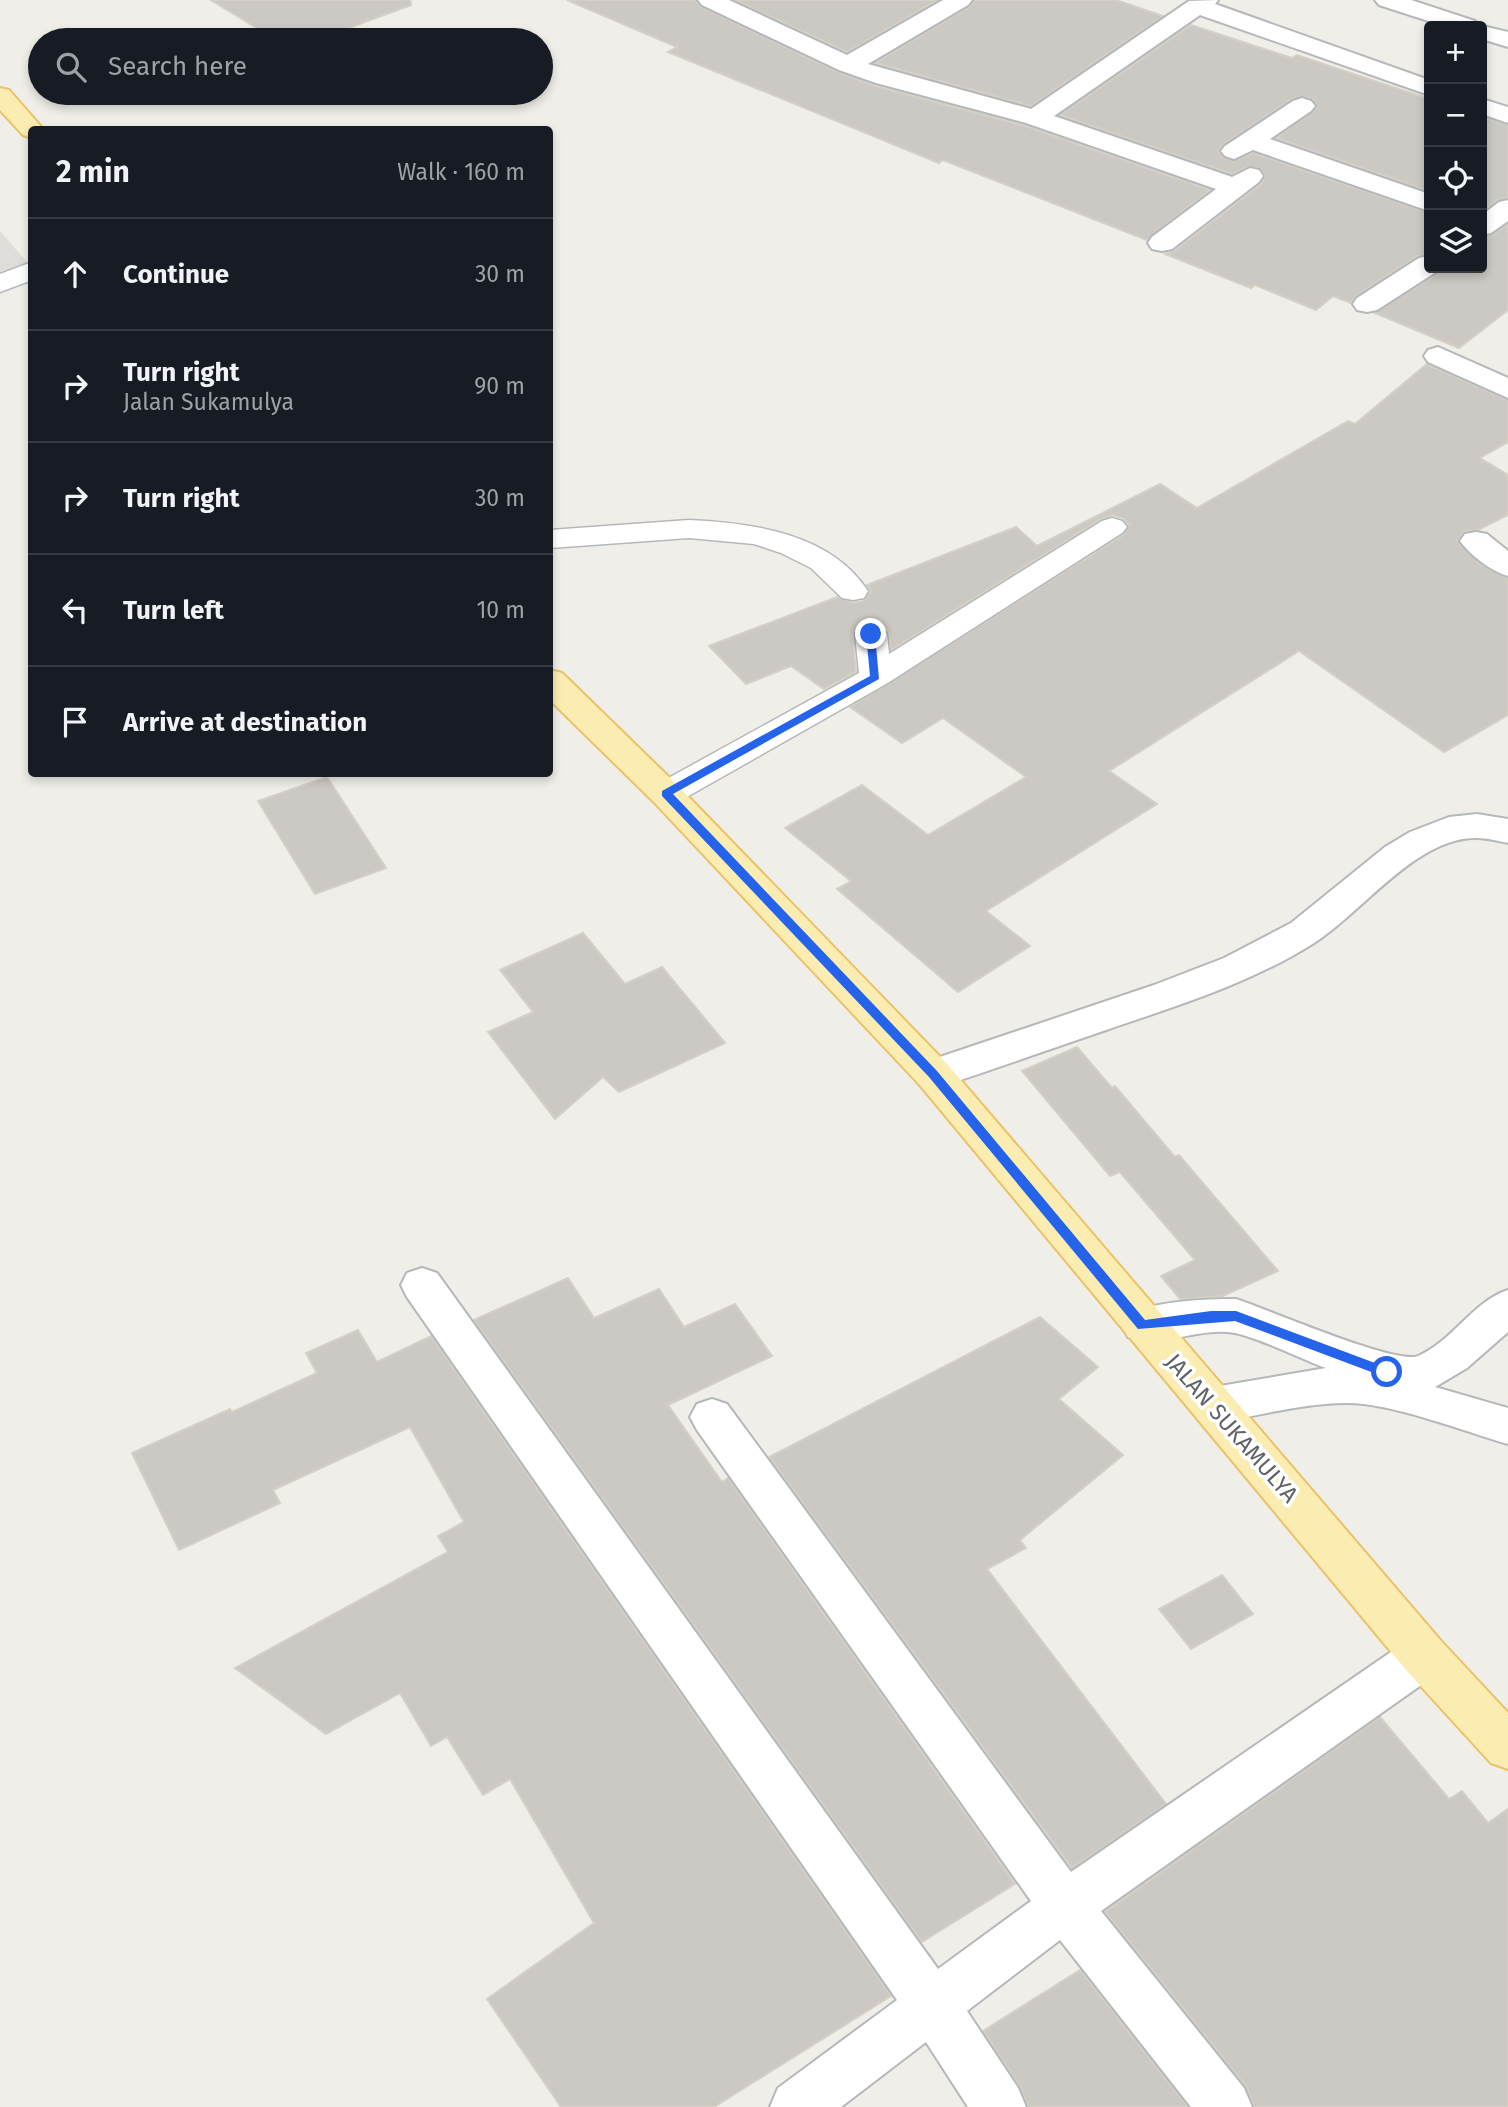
<!DOCTYPE html>
<html lang="en">
<head>
<meta charset="utf-8">
<style>
  :root { --surface:#171b24; --page:#242831; --text:#f1f3f6; --muted:#9ea1a6; --line:#363941 }
  body { margin:0; font-family:"Fira Sans",sans-serif; background:var(--page); color:var(--text) }
  .controls { position:absolute; right:21px; top:21px; display:grid; overflow:hidden; border-radius:7px; box-shadow:0 4px 10px #0003 }
  .controls button { width:63px; height:63px; display:grid; place-items:center; padding:0; border:0; border-bottom:2px solid var(--line); background:var(--surface); color:var(--text); font:35px sans-serif }
  .stop { position:absolute; width:21px; height:21px; margin:-16px; border:5px solid #2563eb; border-radius:50%; background:#fff }
  .stop.end { background:#2563eb; border-color:#fff; box-shadow:0 2px 7px #0008 }
  .list { margin:0; padding:0; list-style:none }
  h2 { display:flex; justify-content:space-between; align-items:center; height:91px; margin:0; padding:0 28px; font-size:30px }
  h2 small { font-size:23px; font-weight:400; color:var(--muted) }
  .list li { display:grid; grid-template-columns:46px 1fr auto; gap:21px; align-items:center; box-sizing:border-box; height:112px; padding:0 28px; border-top:2px solid var(--line) }
  .list b { display:block; font-size:26px; white-space:nowrap }
  .list p { margin:0; font-size:23px; white-space:nowrap; color:var(--muted) }
  .list em { font-size:23px; font-style:normal; color:var(--muted) }
  .icon { flex:none; width:38px; height:38px; fill:none; stroke:currentColor; stroke-width:2; stroke-linecap:round; stroke-linejoin:round }
  .map { position:relative; flex:none; width:1508px; height:2107px; overflow:hidden }
  .search { position:absolute; background:var(--surface); box-shadow:0 4px 10px #0003; left:28px; top:28px; width:525px; height:77px; display:flex; align-items:center; gap:18px; box-sizing:border-box; padding:0 24px; border-radius:38px; color:var(--muted); font-size:26px }
  .panel { position:absolute; background:var(--surface); box-shadow:0 4px 10px #0003; left:28px; top:126px; width:525px; height:651px; border-radius:7px }
  .map>svg:first-child { display:block }
</style>
</head>
<body>
<div class="map">
<svg width="1508" height="2107" viewBox="0 0 1508 2107">
  <rect width="100%" height="100%" fill="#f0eee8"/>
  <polygon fill="#dfddda" points="0,231 31,267 0,285"/>
  <g fill="#ccc9c4" stroke="#d5d0c6" stroke-width="2">
    <polygon points="211,0 410,0 411,5 316,40 276,40"/>
    <polygon points="567,0 695,0 701,7 838,72 875,86 1025,126 1210,190 1147,240 943,160 939,163 668,52 677,47"/>
    <polygon points="735,0 938,0 847,52"/>
    <polygon points="975,0 1116,0 1163,16 1031,106 875,63 969,7"/>
    <polygon points="1191,25 1292,58 1297,55 1429,99 1429,191 1276,138 1317,108 1313,99 1303,96 1292,99 1224,144 1218,151 1223,158 1233,161 1253,153 1429,213 1429,254 1418,256 1356,296 1351,303 1333,296 1316,310 1255,285 1251,288 1165,254 1174,251 1261,184 1265,177 1261,169 1249,166 1232,174 1060,115"/>
    <polygon points="1482,117 1508,125 1508,198 1497,200 1482,212"/>
    <polygon points="1508,224 1508,310 1459,348 1375,313 1440,272 1443,268 1482,268 1482,237 1493,235"/>
    <polygon points="1427,364 1508,400 1508,442 1480,458 1508,475 1508,515 1478,530 1465,531 1457,541 1480,564 1508,578 1508,715 1444,752 1299,651 1109,771 1157,804 986,911 1030,946 958,992 837,889 851,881 785,828 862,785 928,835 1026,777 943,718 902,743 850,707 1123,535 1129,525 1123,518 1113,515 1101,519 891,650 890,634 884,625 872,621 859,624 852,634 856,672 824,689 791,666 746,684 709,646 837,597 853,603 864,601 871,591 867,585 1016,527 1037,546 1160,484 1197,508 1348,421 1355,424"/>
    <polygon points="327,777 386,868 315,894 258,801"/>
    <polygon points="583,933 625,984 662,967 725,1043 619,1092 603,1077 555,1119 488,1032 533,1012 500,970"/>
    <polygon points="1077,1047 1112,1088 1115,1086 1175,1157 1179,1155 1278,1271 1223,1296 1180,1299 1161,1276 1195,1260 1120,1172 1110,1176 1022,1071"/>
    <polygon points="568,1278 594,1318 659,1289 684,1327 735,1304 772,1356 668,1405 722,1482 728,1478 1015,1884 922,1942 474,1320"/>
    <polygon points="1040,1317 1098,1367 1059,1399 1123,1455 1020,1540 1026,1548 987,1569 1166,1804 1072,1868 769,1457"/>
    <polygon points="358,1330 377,1362 431,1336 891,1996 714,2107 561,2107 487,1999 594,1923 510,1779 483,1795 447,1737 431,1746 400,1693 326,1734 235,1668 448,1552 438,1536 464,1522 410,1427 273,1490 280,1503 179,1550 132,1453 230,1409 232,1412 317,1373 306,1353"/>
    <polygon points="1222,1575 1253,1614 1191,1649 1159,1609"/>
    <polygon points="1380,1717 1449,1799 1462,1791 1488,1823 1508,1809 1508,2107 1254,2107 1246,2086 1105,1912"/>
    <polygon points="1080,1970 1188,2107 1028,2107 1020,2087 983,2031"/>
  </g>
  <g fill="none" stroke-linecap="round" stroke-linejoin="round">
    <defs>
      <g id="lane">
        <polygon points="32,262 32,280 0,292 0,274"/>
        <polygon points="1112,518 1122,521 1127,527 1122,533 886,684 678,802 666,805 654,802 649,794 654,786 859,673 855,634 860,627 871,624 882,627 887,634 889,654 1102,521"/>
        <path d="M689,520C753,523 830,533 868,591L864,598L853,600L842,598L811,568L781,553L754,544L689,538L550,548V530Z"/>
      </g>
      <g id="street">
        <polygon points="698,0 729,0 847,55 943,0 972,0 968,5 868,64 1031,109 1189,1 1218,0 1215,4 1429,80 1429,95 1200,15 1054,116 1232,177 1250,168 1259,170 1263,176 1259,182 1172,249 1162,251 1152,249 1148,243 1152,237 1216,189 1026,123 876,83 839,70 702,5"/>
        <polygon points="1375,0 1411,0 1475,21 1478,25 1508,32 1508,47 1482,39 1482,26 1444,26 1379,5"/>
        <polygon points="1302,98 1311,101 1315,106 1311,111 1270,139 1429,194 1429,211 1253,150 1234,159 1225,156 1221,151 1225,146 1293,101"/>
        <polygon points="1482,99 1508,107 1508,123 1482,114"/>
        <polygon points="1508,200 1508,221 1491,233 1482,235 1482,215 1499,202"/>
        <polygon points="1429,256 1429,268 1440,268 1439,270 1377,310 1367,312 1357,310 1353,304 1357,298 1419,258"/>
        <polygon points="1438,347 1508,378 1508,398 1428,362 1424,356 1428,350"/>
        <path d="M1476,532L1487,534L1508,551V576C1491,571 1471,556 1460,541L1465,534Z"/>
        <path d="M1477,814L1508,819V843C1498,841 1487,838 1477,838C1416,837 1363,912 1314,943C1251,983 1179,1005 1109,1029C1050,1049 992,1070 933,1089L919,1084L914,1074L919,1064L1154,985L1224,958L1291,923L1385,847L1410,832L1449,817Z"/>
        <polygon points="422,1268 437,1273 938,1969 1031,1901 697,1430 690,1417 697,1404 712,1399 727,1404 1071,1872 1407,1641 1424,1635 1441,1641 1447,1656 1441,1671 1101,1911 1244,2088 1252,2107 1191,2107 1060,1940 967,2011 1018,2088 1026,2107 968,2107 926,2042 841,2107 770,2107 778,2088 897,2000 407,1297 401,1285 407,1273"/>
        <path d="M1508,1290V1332L1467,1368L1435,1387L1508,1408V1444C1463,1431 1392,1403 1347,1403C1303,1403 1257,1416 1214,1423L1199,1418L1192,1405L1199,1392L1214,1387L1326,1368C1299,1358 1262,1339 1235,1333C1199,1326 1163,1349 1128,1337L1122,1325L1128,1313C1162,1301 1201,1299 1236,1299C1267,1309 1395,1365 1418,1356C1453,1341 1472,1302 1508,1290Z"/>
      </g>
      <g id="primary">
        <polygon points="0,88 9,90 44,130 32,130 32,138 23,135 0,110"/>
        <polygon points="550,670 562,673 678,786 947,1064 1441,1641 1508,1713 1508,1769 1491,1763 1407,1671 919,1084 654,802 550,700"/>
      </g>
    </defs>
    <use href="#lane" stroke="#b5b8bb" stroke-width="3"/>
    <use href="#street" stroke="#b5b8bb" stroke-width="4"/>
    <use href="#primary" stroke="#ebc267" stroke-width="4"/>
    <use href="#lane" fill="#fff" fill-rule="evenodd"/>
    <use href="#street" fill="#fff" fill-rule="evenodd"/>
    <use href="#primary" fill="#fbedb2" fill-rule="evenodd"/>
  </g>
  <polygon fill="#2563eb" points="871,631 875,634 879,679 673,794 937,1071 1145,1320 1211,1311 1236,1311 1391,1369 1391,1376 1382,1376 1235,1321 1138,1329 929,1077 662,796 662,791 870,676 866,634"/>
  <g text-anchor="middle" dominant-baseline="central" stroke-width="7" stroke-linejoin="round" paint-order="stroke">
    <g font-size="23" fill="#5f6367" stroke="#fff">
      <text transform="translate(1232 1428) rotate(49)">JALAN SUKAMULYA</text>
    </g>
  </g>
</svg>
<div class="controls">
<button>+</button>
<button>−</button>
<button><svg class="icon" aria-label="locate" viewBox="0 0 24 24"><circle cx="12" cy="12" r="6"/><path d="M12 2v4M12 18v4M2 12h4M18 12h4"/></svg></button>
<button><svg class="icon" aria-label="layers" viewBox="0 0 24 24"><path d="M12 4l9 5-9 5-9-5zM3 14l9 5 9-5"/></svg></button>
</div>
<div class="stop" style="left:1387px;top:1372px"></div>
<div class="stop end" style="left:871px;top:634px"></div>
<div class="search"><svg class="icon" aria-label="search" viewBox="0 0 24 24"><circle cx="10" cy="10" r="6"/><path d="M15 15l6 6"/></svg>Search here</div>
<section class="panel">
<h2>2 min<small>Walk · 160 m</small></h2>
<ul class="list">
<li><svg class="icon" aria-label="ahead" viewBox="0 0 24 24"><path d="M12 20V5M6 11l6-6 6 6"/></svg><div><b>Continue</b></div><em>30 m</em></li>
<li><svg class="icon" aria-label="right" viewBox="0 0 24 24"><path d="M7 20v-9h11M14 6l5 5-5 5"/></svg><div><b>Turn right</b><p>Jalan Sukamulya</p></div><em>90 m</em></li>
<li><svg class="icon" aria-label="right" viewBox="0 0 24 24"><path d="M7 20v-9h11M14 6l5 5-5 5"/></svg><div><b>Turn right</b></div><em>30 m</em></li>
<li><svg class="icon" aria-label="left" viewBox="0 0 24 24"><path d="M17 20v-9H6M10 6l-5 5 5 5"/></svg><div><b>Turn left</b></div><em>10 m</em></li>
<li><svg class="icon" aria-label="arrive" viewBox="0 0 24 24"><path d="M6 21V4h12l-3 4 3 4H6"/></svg><div><b>Arrive at destination</b></div></li>
</ul>
</section>
</div>
</body>
</html>
